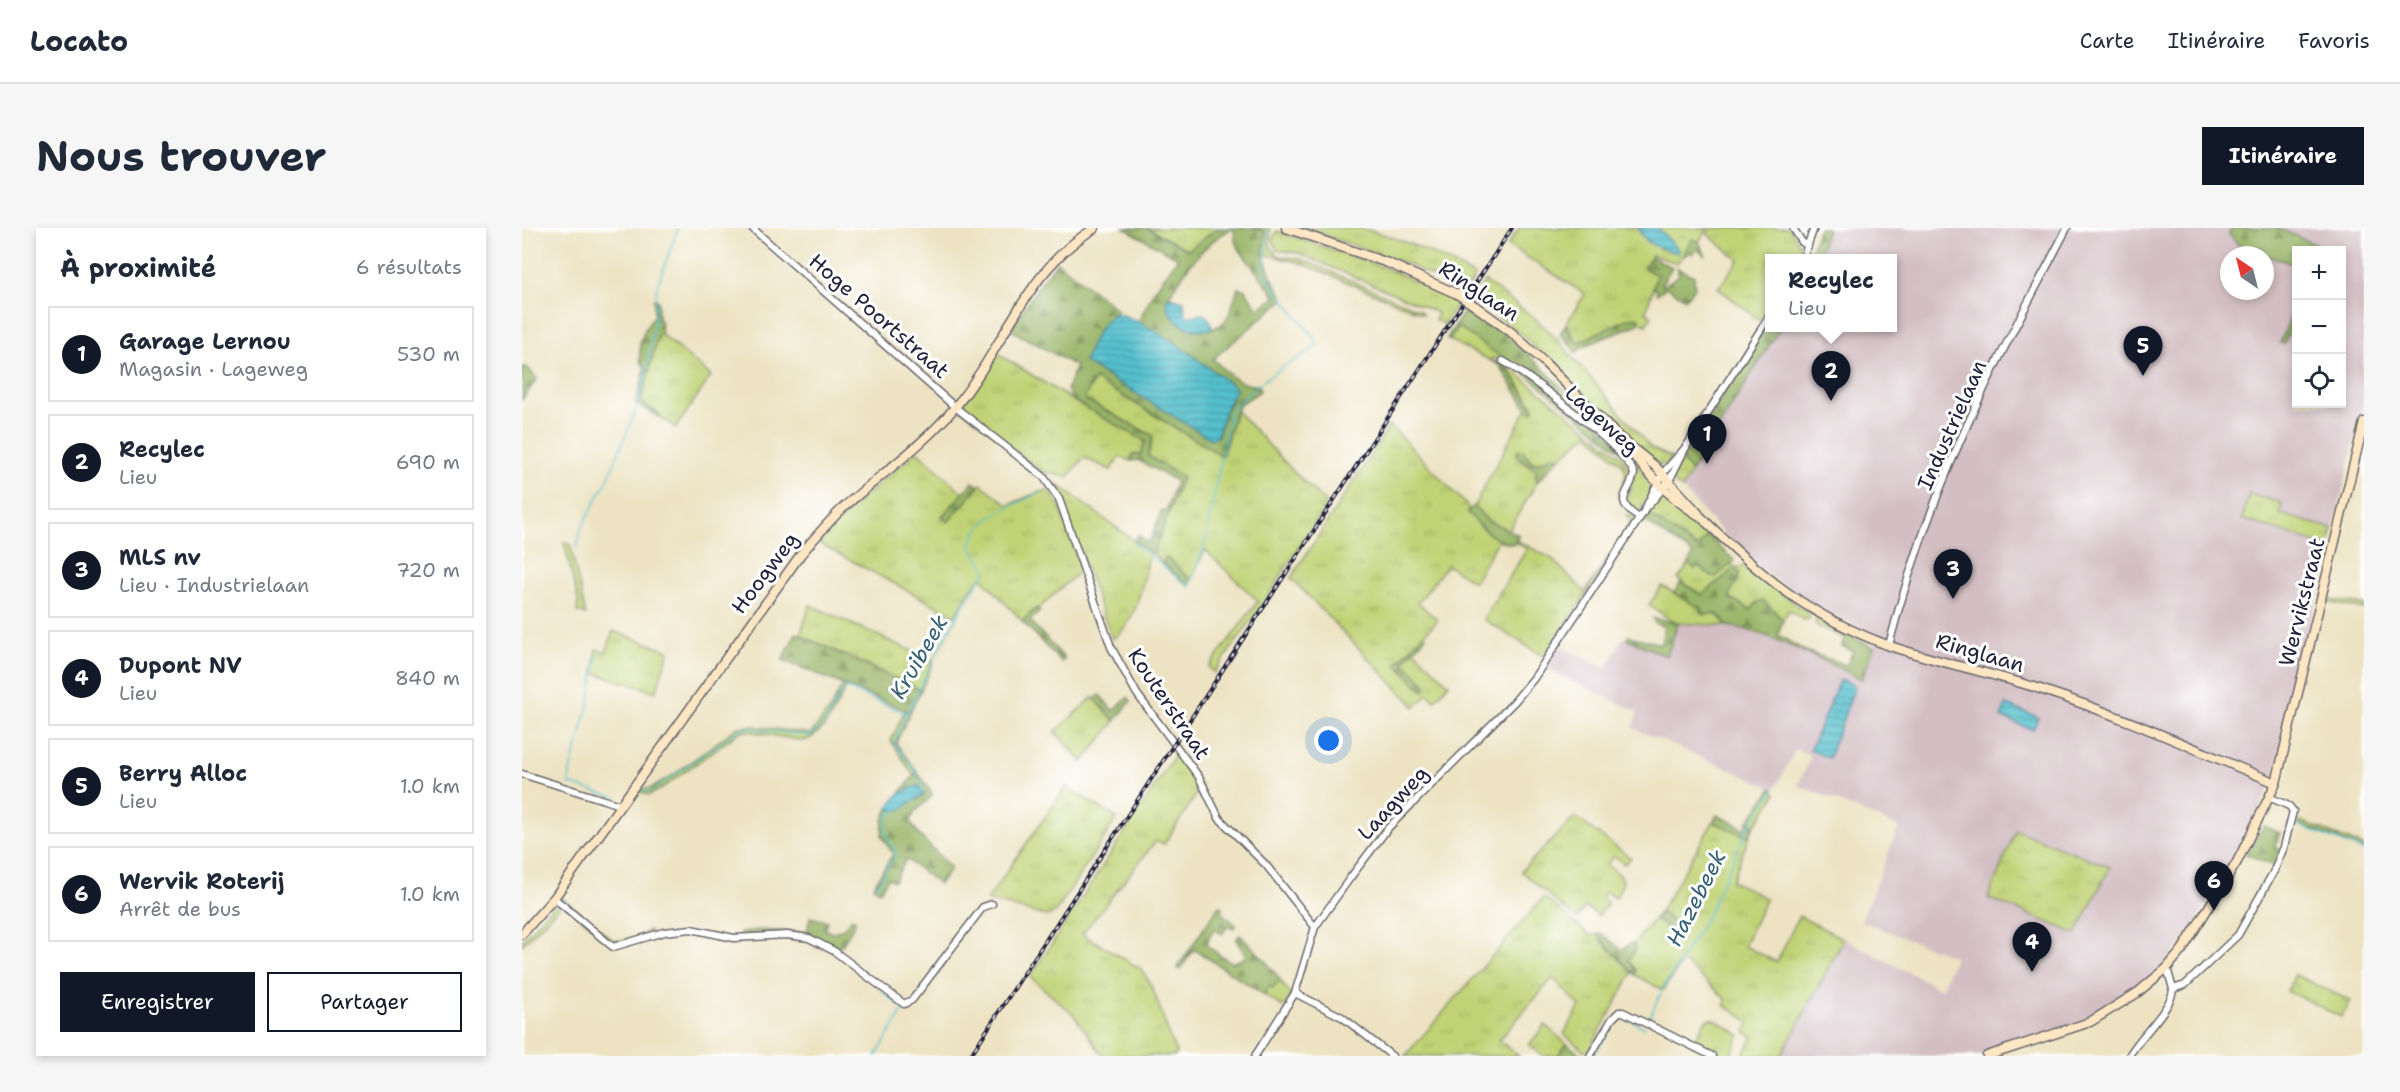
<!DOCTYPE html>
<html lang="fr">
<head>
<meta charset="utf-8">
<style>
  :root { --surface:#fff; --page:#f6f6f7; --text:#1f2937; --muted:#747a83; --line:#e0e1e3; --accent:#111827 }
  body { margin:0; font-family:"Shantell Sans",sans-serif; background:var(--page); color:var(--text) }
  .controls { position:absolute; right:18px; top:18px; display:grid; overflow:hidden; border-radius:0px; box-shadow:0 3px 9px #0003 }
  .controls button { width:54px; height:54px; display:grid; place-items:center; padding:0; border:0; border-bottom:2px solid var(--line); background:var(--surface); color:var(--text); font:30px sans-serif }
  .compass { position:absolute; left:1698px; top:18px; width:54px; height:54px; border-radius:50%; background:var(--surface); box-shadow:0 3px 9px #0003; rotate:325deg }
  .you { position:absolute; left:807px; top:513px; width:21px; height:21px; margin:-15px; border:4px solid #fff; border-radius:50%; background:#1a73e8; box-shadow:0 0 0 9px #1a73e833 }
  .badge { display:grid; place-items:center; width:39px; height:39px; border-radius:50%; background:var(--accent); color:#fff; font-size:20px; font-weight:700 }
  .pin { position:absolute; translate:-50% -50px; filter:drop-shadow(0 2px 3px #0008) }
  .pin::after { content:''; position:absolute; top:32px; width:21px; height:18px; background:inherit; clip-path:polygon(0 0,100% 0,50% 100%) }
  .popup { position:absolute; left:1243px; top:26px; width:132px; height:78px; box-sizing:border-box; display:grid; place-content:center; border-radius:0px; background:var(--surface); filter:drop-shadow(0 2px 4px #0005); font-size:20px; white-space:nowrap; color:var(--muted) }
  .popup b { font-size:22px; color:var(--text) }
  .popup::after { content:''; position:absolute; left:50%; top:100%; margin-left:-12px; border:12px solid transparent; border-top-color:var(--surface) }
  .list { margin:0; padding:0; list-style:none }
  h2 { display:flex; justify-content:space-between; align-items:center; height:78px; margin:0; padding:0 24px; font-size:26px }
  h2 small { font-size:20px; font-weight:400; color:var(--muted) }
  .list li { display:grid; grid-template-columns:39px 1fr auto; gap:18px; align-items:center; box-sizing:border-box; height:96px; margin:0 12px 12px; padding:0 12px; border:2px solid var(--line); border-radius:0px }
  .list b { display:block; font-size:22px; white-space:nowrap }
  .list p { margin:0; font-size:20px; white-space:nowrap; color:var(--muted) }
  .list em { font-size:20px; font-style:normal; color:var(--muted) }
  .actions { display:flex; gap:12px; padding:18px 24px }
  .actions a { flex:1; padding:14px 0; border:2px solid var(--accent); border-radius:0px; text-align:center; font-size:21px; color:var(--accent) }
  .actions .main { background:var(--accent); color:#fff }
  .icon { flex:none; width:33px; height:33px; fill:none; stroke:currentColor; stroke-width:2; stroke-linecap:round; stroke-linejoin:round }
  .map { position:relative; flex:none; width:1842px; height:828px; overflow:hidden; border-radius:0px }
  header { display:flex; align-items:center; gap:36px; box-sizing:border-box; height:84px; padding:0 30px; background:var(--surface); border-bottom:2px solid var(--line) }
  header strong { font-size:28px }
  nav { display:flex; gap:33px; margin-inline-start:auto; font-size:21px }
  .intro { display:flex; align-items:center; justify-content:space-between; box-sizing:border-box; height:144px; padding:0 36px }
  h1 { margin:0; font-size:42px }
  .button { padding:15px 27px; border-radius:0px; background:var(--accent); color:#fff; font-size:21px; font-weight:700 }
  main { display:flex; gap:36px; padding:0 36px }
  aside { flex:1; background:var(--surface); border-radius:0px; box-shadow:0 3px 9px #0003 }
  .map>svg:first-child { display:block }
</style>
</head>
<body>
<header>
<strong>Locato</strong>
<nav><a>Carte</a><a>Itinéraire</a><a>Favoris</a></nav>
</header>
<div class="intro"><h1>Nous trouver</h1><a class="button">Itinéraire</a></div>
<main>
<aside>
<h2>À proximité<small>6 résultats</small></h2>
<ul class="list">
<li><span class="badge">1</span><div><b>Garage Lernou</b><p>Magasin · Lageweg</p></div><em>530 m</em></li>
<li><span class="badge">2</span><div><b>Recylec</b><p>Lieu</p></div><em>690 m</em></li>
<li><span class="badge">3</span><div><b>MLS nv</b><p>Lieu · Industrielaan</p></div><em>720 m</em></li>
<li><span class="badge">4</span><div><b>Dupont NV</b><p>Lieu</p></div><em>840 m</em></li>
<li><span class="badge">5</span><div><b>Berry Alloc</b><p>Lieu</p></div><em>1.0 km</em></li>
<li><span class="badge">6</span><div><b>Wervik Roterij</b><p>Arrêt de bus</p></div><em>1.0 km</em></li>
</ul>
<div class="actions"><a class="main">Enregistrer</a><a>Partager</a></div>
</aside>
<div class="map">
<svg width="1842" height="828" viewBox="0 0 1842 828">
  <defs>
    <pattern id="grass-tufts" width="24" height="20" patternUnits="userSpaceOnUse" patternTransform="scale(1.5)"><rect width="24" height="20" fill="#c0d275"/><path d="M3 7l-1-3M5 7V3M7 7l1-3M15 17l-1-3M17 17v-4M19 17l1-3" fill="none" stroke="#a5b466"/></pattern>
    <pattern id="forest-firs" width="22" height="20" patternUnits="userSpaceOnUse" patternTransform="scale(1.5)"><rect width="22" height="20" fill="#98b466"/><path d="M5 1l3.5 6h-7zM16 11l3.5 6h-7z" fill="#7c9255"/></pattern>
    <pattern id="water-rules" width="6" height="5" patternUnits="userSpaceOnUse" patternTransform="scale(1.5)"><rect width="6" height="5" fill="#54c0cd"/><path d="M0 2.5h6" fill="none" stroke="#459ca8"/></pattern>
  </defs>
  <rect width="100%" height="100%" fill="#fff"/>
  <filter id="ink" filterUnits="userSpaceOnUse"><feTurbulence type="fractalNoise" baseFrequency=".0167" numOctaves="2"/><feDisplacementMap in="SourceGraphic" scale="12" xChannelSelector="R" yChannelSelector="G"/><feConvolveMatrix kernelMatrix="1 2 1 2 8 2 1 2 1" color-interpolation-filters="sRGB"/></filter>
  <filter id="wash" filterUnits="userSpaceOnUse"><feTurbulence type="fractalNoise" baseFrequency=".008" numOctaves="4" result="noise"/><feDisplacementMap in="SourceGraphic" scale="24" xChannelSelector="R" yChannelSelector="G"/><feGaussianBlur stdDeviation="1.35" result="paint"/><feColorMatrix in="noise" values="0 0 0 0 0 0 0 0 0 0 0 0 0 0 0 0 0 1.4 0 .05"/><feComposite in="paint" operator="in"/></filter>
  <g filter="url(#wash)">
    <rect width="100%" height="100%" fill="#ede3c3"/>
    <path fill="#d2bec3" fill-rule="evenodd" d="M1305,0H1842V174L1751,553L1714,625L1671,699L1645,734L1617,760L1586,780L1553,796L1455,828H1259L1322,711L1419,761L1433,729L1339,693L1377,599L1276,557L1289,529L1274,521L1253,561L1111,500L1116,484L1022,440L1036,417L1084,441L1101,410L1145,427L1156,395L1212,399L1253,412L1340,450L1355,408L1295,380L1244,345L1204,308L1160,261L1258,100H1370V30H1296ZM1774,22H1820V176H1774ZM1707,27H1743V63H1707Z"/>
    <g fill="url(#grass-tufts)" stroke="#717a58" stroke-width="1.5">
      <polygon points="625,0 696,0 666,22"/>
      <polygon points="731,0 748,0 748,18 756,28 779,31 898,82 901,86 779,35 741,26 743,4"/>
      <path d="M780,0C798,0 819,0 836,0C878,8 917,28 953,48L945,62L938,57L936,61L881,34Z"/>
      <path d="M997,0H1116C1123,17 1139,21 1156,25L1136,0H1186L1177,14L1173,12L1155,35L1130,27L1122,40L1135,47L1124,84L1130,88L1124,97L1118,94V91L1055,114L1044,96L1063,66L986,17Z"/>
      <polygon points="1189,0 1268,0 1279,20 1278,30 1248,30 1247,81 1240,94 1196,60 1217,32 1185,6"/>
      <path d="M755,3C817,24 880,42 936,75L922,96L913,92L915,85L899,77L776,25L755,22L751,11Z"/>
      <polygon points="963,53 1014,91 1035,111 1129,220 1150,230 1144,237 1137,237 999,106 957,75 959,71 954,68"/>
      <polygon points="936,99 984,132 970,130 969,133 927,112"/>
      <polygon points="136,107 140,107 189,148 154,200 137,189 138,186 119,174"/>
      <polygon points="475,125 550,172 624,213 619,226 610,227 609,233 598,229 589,242 562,230 546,249 521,244 441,182 439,178 468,141"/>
      <path d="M983,136L1099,228C1114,248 1106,248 1100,269H1096L1104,246L1101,237L1066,206L1037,230L1031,227L1019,234H1010L1001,223L997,231L1014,242L1015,254L987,302L966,293L952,278L1005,180L1009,183L1012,179Z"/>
      <polygon points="573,151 700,228 714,182 773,245 805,275 741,376 692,445 687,439 736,373 683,322 669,352 644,330 640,335 631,326 660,249 626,228 631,208 562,171"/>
      <polygon points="868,197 948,281 946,284 970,308 977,311 952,354 925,337 896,375 916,392 874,436 904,456 881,434 892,422 927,456 913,472 906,466 893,479 769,350"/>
      <polygon points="395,223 441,265 420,288 426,294 459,256 486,277 517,264 528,262 538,279 559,342 516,381 514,380 500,393 460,350 449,361 433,388 296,315 335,275"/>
      <path d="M1103,223L1129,252L1127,268L1117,284H1113L1104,274C1110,253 1118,244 1101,225Z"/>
      <polygon points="1160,232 1169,244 1160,261 1151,254 1151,248"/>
      <path d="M533,255L628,324C622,350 615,397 590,411Z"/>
      <polygon points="1727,266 1760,275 1758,286 1811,301 1807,319 1720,291"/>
      <polygon points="1142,267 1146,267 1195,314 1195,317 1185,308 1176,320 1126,287 1121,292 1119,291 1132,274"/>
      <polygon points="1108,286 1113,290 1112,294 1024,427 1021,428 1016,425 961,391 1005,321 993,314 994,312 1029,330 1063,364 1109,294 1104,287"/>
      <polygon points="42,314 48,316 64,387 55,384 56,372"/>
      <polygon points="1167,336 1173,340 1176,338 1192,350 1209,336 1213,340 1221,338 1286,385 1288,391 1282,392 1267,382 1261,392 1242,373 1235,374 1229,382 1208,370 1213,340 1180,367 1156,351"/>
      <path d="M1140,358L1179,380L1180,385C1192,385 1198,386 1204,398L1156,395L1147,391L1127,377Z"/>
      <polygon points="1804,371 1842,377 1842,381 1803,374"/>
      <polygon points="288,377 412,433 399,462 278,407"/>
      <polygon points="1294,391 1324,406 1323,410 1295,398 1293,395"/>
      <polygon points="91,403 147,423 134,464 72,445 74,421 84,424"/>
      <path d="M321,456L325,458C314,477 305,505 282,513L226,503H219L137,562L127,567L115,563L117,560L128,561L147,550L216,499L230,498L289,506L309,480Z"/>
      <polygon points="571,469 593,493 561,534 533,504"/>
      <polygon points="383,482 388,484 374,515 395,544 392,548 369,513"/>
      <path d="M655,524L680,558L642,616L634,613L560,706L619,741C637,765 641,798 655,825L653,828H581L552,787L508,749Z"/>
      <polygon points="544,559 595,590 533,685 524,688 465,672"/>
      <polygon points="1250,560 1254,566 1231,600 1231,596 1226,594"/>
      <polygon points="1053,589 1109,630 1102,636 1093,628 1085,636 1099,648 1101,654 1094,670 1083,664 1080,670 1086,675 1076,688 1064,679 1054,691 999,643"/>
      <polygon points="1778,593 1842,618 1842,621 1777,596"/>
      <polygon points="1191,594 1227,609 1210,653 1244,670 1222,718 1255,734 1277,688 1322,711 1259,828 1221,828 1231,809 1223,804 1228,794 1202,777 1205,772 1161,733 1141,762 1113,747 1114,742 1106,732 1113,722 1111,717 1132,691 1154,705 1157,698 1138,684"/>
      <polygon points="1494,602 1588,639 1554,706 1466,670"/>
      <polygon points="1022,669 1067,707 1076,707 1110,745 1067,823 1062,823 1042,806 1058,778 1031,750 977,812 997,828 883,828"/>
      <polygon points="33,676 37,679 0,717 0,712"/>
      <polygon points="1773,747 1829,773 1819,789 1765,763"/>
      <polygon points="759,753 769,767 761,779 742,767 747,758 750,760"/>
      <polygon points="1188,791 1193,791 1218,807 1208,828 1196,828 1170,816 1184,792"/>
      <polygon points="1023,797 1045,816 1036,828 1021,828 1007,817"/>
    </g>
    <g fill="url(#forest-firs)" stroke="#5d6b50" stroke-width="1.5" fill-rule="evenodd">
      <path d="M602,0H625L666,22L696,0H731L743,3L741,26L749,48L762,71L691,131C705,144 717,159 737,157L738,163L718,176L714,182L700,228L573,151L562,171L631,208L626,228L660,249L631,326L613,314L616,307L627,315L640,282L644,283L654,253L616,232L609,233L610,227L619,226L623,213L550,172L545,161L554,138L489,102L516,59L535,34L596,82L578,100L562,134L689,210L696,207L703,183L711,171L680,135L616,94L632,63L656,30ZM709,1H712L713,13L720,25L754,69L736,81L723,62L716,60C706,89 708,103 671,102L644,73C661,46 679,16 709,1Z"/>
      <polygon points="1297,0 1305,0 1296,30 1286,30"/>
      <polygon points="1710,0 1755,0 1804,21 1774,22 1774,37 1718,18 1707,6"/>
      <polygon points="1170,11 1177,14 1184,28 1175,21 1170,26 1168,24 1162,28 1162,25"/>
      <polygon points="1129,29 1150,39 1140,55 1141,58 1157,47 1155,40 1172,48 1173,59 1163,71 1145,59 1135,66 1134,61 1131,60 1135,47 1122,40"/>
      <polygon points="132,71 136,73 136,91 138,92 140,107 136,108 119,174 138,187 137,189 114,176 123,140 118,132 118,114 123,101 132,88"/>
      <polygon points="1774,76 1774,89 1762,116 1758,115"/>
      <polygon points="942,84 953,84 992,113 1043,162 1103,223 1101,225 1009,150 936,99 927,112 925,110"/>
      <polygon points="1115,89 1118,94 1116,96 1060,119 1054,125 1038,106 1044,96 1052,111 1057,114 1107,90"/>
      <polygon points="1247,92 1248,100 1258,100 1169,244 1160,232"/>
      <polygon points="969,133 983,136 1012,182 1009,184 1005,180 977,137"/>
      <polygon points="0,139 5,139 15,151 0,172"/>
      <polygon points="996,222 1001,223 1010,234 1019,234 1031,227 1037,230 1015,254 1014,242 994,227"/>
      <polygon points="451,254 457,258 426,294 420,289"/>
      <path d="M952,278L966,293L997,307L992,316C972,315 958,298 945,284Z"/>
      <polygon points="1126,286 1175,320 1185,308 1213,333 1192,350 1176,338 1173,341 1167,336 1171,326 1121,292"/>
      <polygon points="644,329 669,352 667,358 640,335"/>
      <path d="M1213,340L1217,344C1219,354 1207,361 1208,370L1229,382L1235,374L1241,372L1261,392L1256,407L1283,423L1325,437L1331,423L1320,418L1324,406L1352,419L1340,451C1304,435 1241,401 1204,398L1199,389L1194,385L1181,387L1178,380L1152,365L1159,354L1180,367Z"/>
      <polygon points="515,380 518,383 508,393 543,431 539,434 500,393"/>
      <polygon points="1131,390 1156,395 1145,428 1105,411 1106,408 1139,416 1142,399 1133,395"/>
      <polygon points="274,405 399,462 388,484 261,432"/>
      <polygon points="901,407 904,409 881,434 904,456 904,461 901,463 874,436"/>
      <polygon points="578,467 591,483 606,469 609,473 593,493 573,471"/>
      <polygon points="395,544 410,565 410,568 393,584 388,593 397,607 429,640 417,656 384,631 372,653 366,650 358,663 351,659 371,626 360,608 361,593 367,578 394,572 402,567 398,559 378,565"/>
      <polygon points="1195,587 1223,601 1226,594 1229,594 1231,600 1227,609 1191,594"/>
      <polygon points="1742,598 1758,605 1752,619 1758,622 1752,638 1724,626"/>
      <path d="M39,669L91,712C102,714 118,709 127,702L129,703L127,706L98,716L89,714L37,672Z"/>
      <polygon points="697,678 701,680 699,684 714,697 711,701 706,698 700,706 692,701 687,709 685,718 710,735 724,729 714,711 718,707 743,732 759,753 750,760 747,758 742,767 672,721 658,742 655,740"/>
      <polygon points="1138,684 1157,698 1157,703 1154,705 1132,691"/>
      <polygon points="288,689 305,693 303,702 311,705 322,700 330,690 334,693 321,716 316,721 295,711 217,708 218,705 235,702 285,704"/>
      <polygon points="1079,705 1100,722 1109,715 1113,718 1113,722 1106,732 1114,742 1113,747 1078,711 1076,707"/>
      <polygon points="1045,816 1061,828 1036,828"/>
    </g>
    <g fill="url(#water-rules)" stroke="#3b7184" stroke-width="1.5">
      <path d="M1116,0H1136L1157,22L1156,25C1139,21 1123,17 1116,0Z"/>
      <path d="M647,69L662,73L663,86L666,89C681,84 687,84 690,101C667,103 650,98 644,73Z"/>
      <path d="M594,85C629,94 685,138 714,160L703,183L695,209L689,211L562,134C569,117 577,93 594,85Z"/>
      <polygon points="1794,340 1797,341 1788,382 1781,381"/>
      <polygon points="1321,452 1333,458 1307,530 1288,522 1317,453"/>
      <polygon points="1484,477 1516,489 1511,502 1479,489"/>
      <polygon points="396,558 402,566 378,582 367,582 367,578 378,565"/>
    </g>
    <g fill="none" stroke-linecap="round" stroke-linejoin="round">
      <g stroke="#54c0cd" stroke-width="1.5">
        <path d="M611,314L667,359L682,319L708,185C729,157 764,137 794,119L795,114L755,63L742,42L746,2"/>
        <polyline points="55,320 59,300 86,251 115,179 124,147 133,90 135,58 156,0"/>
        <polyline points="76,428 67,476 48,543 47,556 95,570"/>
        <path d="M384,487L372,515C382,529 400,546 400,564"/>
        <path d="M118,562L128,564L218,501L227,500L287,508C304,499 313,476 322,459L385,486C408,436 433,388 464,343L462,337L449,320C451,290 494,276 518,265"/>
        <polyline points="1774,596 1842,623"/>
        <path d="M355,658L374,625C365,611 361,604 365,588L375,582"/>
        <polyline points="1126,793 1140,762 1187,685 1226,599 1251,562"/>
        <polyline points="1075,822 1096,790 1104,789 1123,800"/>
        <polyline points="354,828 382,781 357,761"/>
      </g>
    </g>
  </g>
  <g filter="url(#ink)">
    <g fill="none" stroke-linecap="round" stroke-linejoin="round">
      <defs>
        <g id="street">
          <polyline points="230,0 433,179 521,248 537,271 589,419 615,466 677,549 697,590 744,637 793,699"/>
          <polyline points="1271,0 1280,14 1286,18"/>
          <polyline points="1281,30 1292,0"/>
          <path d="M981,133C1005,146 1106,222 1112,246C1107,267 1090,272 1117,290"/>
          <polyline points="1127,277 1147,253 1164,219 1248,87"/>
          <path d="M1367,417C1387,338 1418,256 1452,182C1480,120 1514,61 1545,0"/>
          <polyline points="0,546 98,577"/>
          <polyline points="32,670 91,719 142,704 169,701 212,710 265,707 287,710 312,723 382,776 390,772 461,679 470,676"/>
          <polyline points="1645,740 1651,761"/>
          <polyline points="1651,761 1663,757 1716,707 1752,643 1762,619 1771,583 1767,578 1747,569"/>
          <polyline points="773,765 820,789 870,828"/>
          <polyline points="733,828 773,765 793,699 828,650 866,600 992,474 1012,450 1121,285 1140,246 1164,219"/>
          <polyline points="1068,828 1090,791 1097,784 1101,784 1190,828"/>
          <path d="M1607,828C1617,809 1650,781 1651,761"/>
        </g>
        <g id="secondary">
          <polyline points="764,0 866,35 935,66"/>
          <polyline points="953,78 989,104 1022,134 1097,209 1133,238 1176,285"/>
          <path d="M1097,209C1119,238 1146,270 1178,288C1239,348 1286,388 1368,418C1418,435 1471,445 1521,462C1600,488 1677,523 1754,555"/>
          <path d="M0,706L32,670L279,326C293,310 306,294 322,279C359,246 402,217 434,178C484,117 503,42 573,0"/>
          <polyline points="1465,828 1568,794 1615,765 1645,740 1660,722 1715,634 1754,555 1842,194"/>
        </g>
      </defs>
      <use href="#street" stroke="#69666b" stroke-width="9"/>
      <use href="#secondary" stroke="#69666b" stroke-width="11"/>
      <use href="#street" stroke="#fff" stroke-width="6"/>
      <use href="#secondary" stroke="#fce6c4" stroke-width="8"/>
      <defs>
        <polyline id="rail" points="448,828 990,0"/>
      </defs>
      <use href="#rail" stroke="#22223b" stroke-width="4"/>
      <use href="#rail" stroke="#fff" stroke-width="1.5" stroke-dasharray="4.5" stroke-linecap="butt"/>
      <defs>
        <polyline id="secondary-bridge" points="935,66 953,78"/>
      </defs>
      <use href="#secondary-bridge" stroke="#69666b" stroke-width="11" stroke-linecap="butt"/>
      <use href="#secondary-bridge" stroke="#fce6c4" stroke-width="8"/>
    </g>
  </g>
  <g text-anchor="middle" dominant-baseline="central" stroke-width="6" stroke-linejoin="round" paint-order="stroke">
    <g font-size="21" fill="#22223b" stroke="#fff">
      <text transform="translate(957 63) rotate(33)">Ringlaan</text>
      <text transform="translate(357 88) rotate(41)">Hoge Poortstraat</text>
      <text transform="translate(1080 192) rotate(42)">Lageweg</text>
      <text transform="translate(1430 197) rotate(-66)">Industrielaan</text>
      <text transform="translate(243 345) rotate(-53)">Hoogweg</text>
      <text transform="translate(1780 374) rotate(-76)">Wervikstraat</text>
      <text transform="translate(1458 425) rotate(16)">Ringlaan</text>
      <text transform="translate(647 476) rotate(56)">Kouterstraat</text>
      <text transform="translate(871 575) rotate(-47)">Laagweg</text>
    </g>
    <g font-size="22" font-style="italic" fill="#366175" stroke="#fff">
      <text transform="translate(397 429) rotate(-60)">Kruibeek</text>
      <text transform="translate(1174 670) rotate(-63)">Hazebeek</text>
    </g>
  </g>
</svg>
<div class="controls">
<button>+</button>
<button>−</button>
<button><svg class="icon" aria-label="locate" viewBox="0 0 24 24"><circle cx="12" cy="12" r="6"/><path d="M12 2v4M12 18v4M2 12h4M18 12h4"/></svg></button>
</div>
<svg class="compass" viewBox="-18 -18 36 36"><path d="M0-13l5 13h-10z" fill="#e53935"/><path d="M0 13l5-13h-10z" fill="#747a83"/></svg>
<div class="you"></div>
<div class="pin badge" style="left:1185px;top:236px">1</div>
<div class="pin badge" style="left:1309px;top:173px">2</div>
<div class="popup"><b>Recylec</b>Lieu</div>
<div class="pin badge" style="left:1431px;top:371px">3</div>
<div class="pin badge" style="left:1510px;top:744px">4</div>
<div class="pin badge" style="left:1621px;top:148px">5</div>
<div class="pin badge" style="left:1692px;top:683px">6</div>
</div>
</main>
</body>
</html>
